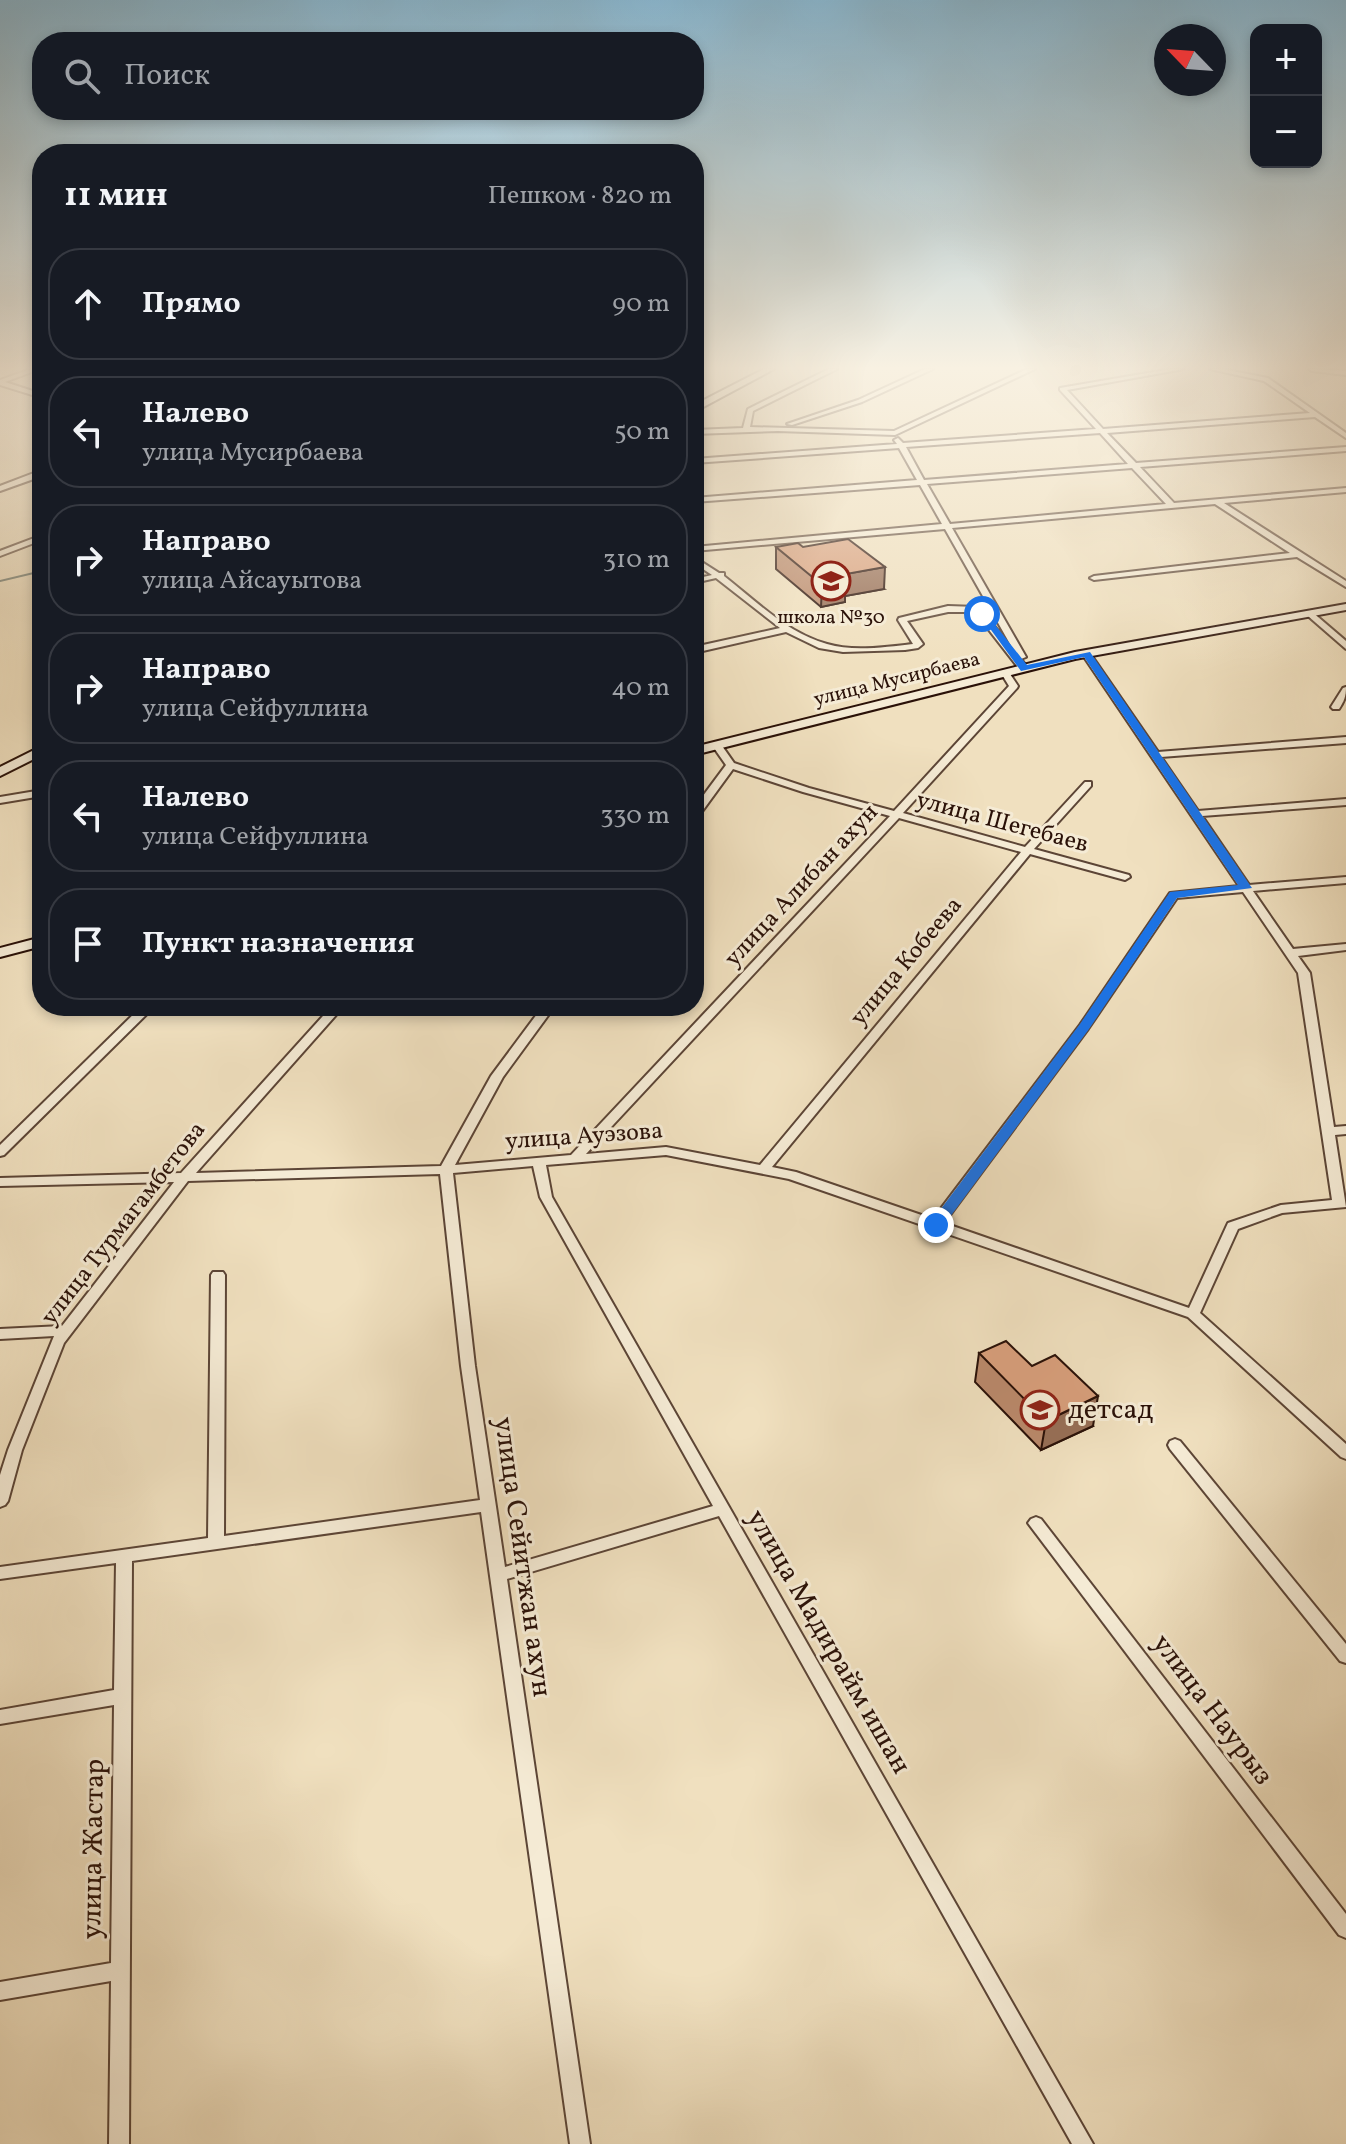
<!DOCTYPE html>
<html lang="ru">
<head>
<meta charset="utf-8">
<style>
  :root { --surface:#171b24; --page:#20242c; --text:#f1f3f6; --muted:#9ea1a6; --line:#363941 }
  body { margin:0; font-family:Vollkorn,serif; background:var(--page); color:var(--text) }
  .controls { position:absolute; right:24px; top:24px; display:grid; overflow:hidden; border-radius:16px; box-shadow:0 4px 12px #0003 }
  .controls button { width:72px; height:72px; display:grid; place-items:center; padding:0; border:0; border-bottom:2px solid var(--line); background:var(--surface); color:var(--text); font:40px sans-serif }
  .compass { position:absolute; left:1154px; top:24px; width:72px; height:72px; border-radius:50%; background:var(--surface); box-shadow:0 4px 12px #0003; rotate:295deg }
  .stop { position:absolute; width:24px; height:24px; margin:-18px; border:6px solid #1a73e8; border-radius:50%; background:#fff }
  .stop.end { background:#1a73e8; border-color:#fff; box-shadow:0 2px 8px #0008 }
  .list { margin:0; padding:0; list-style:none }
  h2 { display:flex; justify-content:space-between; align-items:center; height:104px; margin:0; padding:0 32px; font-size:34px }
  h2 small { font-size:26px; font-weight:400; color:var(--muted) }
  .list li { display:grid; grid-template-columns:52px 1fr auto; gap:24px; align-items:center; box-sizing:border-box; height:112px; margin:0 16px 16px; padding:0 16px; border:2px solid var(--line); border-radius:32px }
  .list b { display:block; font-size:30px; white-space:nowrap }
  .list p { margin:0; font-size:26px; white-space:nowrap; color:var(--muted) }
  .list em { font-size:26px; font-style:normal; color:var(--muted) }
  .icon { flex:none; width:44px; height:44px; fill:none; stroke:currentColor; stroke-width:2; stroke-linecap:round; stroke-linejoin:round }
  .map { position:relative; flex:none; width:1346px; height:2144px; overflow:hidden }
  .search { position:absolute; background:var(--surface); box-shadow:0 4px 12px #0003; left:32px; top:32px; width:672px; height:88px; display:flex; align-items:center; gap:20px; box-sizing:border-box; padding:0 28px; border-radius:32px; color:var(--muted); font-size:30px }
  .panel { position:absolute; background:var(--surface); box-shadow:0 4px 12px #0003; left:32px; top:144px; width:672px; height:872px; border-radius:32px }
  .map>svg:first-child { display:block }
</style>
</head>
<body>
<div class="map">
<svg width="1346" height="2144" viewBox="0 0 1346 2144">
  <rect width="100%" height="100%" fill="#f0e0bf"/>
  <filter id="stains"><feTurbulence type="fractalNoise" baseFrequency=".0025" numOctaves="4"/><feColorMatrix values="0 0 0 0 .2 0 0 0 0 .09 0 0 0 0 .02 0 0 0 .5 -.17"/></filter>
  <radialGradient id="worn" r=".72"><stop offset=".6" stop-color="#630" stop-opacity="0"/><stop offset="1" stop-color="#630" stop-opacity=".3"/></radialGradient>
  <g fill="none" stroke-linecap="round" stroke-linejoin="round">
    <polyline stroke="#6d786d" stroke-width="2" points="0,581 42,571"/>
    <defs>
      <g id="street">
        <polygon points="31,369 40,369 5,382 42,394 42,398 0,385 0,380"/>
        <polygon points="829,369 837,369 753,411 750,427 894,431 1027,369 1035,369 895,435 778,431 694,434 694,430 743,428 748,409"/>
        <polygon points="925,369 933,369 862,402 792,425 787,424 858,400"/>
        <path d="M1171,369H1184L1067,390L1103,429L1310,413L1264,381L1210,369H1222L1268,378L1346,433V438L1315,417L1107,433L1136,463L1346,447V451L1140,467L1174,503L1346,488V492L1224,503L1346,581V587L1297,557L1094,580L1090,578L1094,576L1290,553L1215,504L952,528L1026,657L1021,659L1028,669L1027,671H1021L975,612H948L907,621L923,644L918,648L905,650L843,652L819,648L786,632L694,653V647L780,628L716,578L694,583V579L712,575L694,563V557L719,573H724V576C756,601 787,633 827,644C853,652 886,647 913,644L898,620L899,618L948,606L977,607L980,608L1014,651L945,529L694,551V547L942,524L920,485L694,502V498L917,480L899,448L694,463V459L897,444L894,440L898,438L903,443L1096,429L1060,390V388ZM1100,433L1128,464L924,480L906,447ZM1132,468L1166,504L950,524L927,484Z"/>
        <polygon points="1309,369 1346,371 1346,375 1312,371"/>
        <polygon points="39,471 42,471 42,476 0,491 0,486"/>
        <polygon points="42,535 42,540 0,556 0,551"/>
        <polygon points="1311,611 1346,641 1346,649 1308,616 1308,612"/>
        <path d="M1086,651L1089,652L1158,752L1346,737V743L1161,757L1198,811L1346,799V805L1202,816L1249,885L1346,877V883L1253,891L1293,949L1346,944V950L1298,956L1310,973L1334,1127L1346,1126V1134L1335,1135L1346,1207L1282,1213L1238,1229L1200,1313L1346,1444V1459L1341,1457L1188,1317L789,1179L666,1155L546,1165L552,1197L1093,2144H1072L719,1516L507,1579L590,2144H570L481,1512L132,1561L129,2144H109L111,1981L0,2000V1982L111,1963L114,1705L0,1724V1710L114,1690L116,1563L0,1579V1567L208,1538L211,1275L213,1272H223L225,1275L224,1536L480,1500L461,1366L440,1174L188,1181L64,1343L22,1450L8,1501L5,1505L0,1507V1475L8,1450L54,1336L0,1339V1329L62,1326L174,1182L0,1186V1178L181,1173L332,1006H344L196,1173L441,1166L491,1076L543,1006H555L503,1077L455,1165L571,1155L890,816L803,792L733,769L698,817L694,818V808L726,765L712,745L714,743H720L734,763L809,788L894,811L1009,686L1001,673L1005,670L1008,671L1018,686L1017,688L903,813L1025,847L1085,782H1091V786L1034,849L1129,875L1130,877L1125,880L1030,854L772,1167L796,1172L933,1219L1080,1025L1170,893L1239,886L1082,654ZM899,818L1021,852L760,1165L666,1147L586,1154ZM1243,892L1298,973L1332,1200L1281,1205L1228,1223L1189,1308L944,1223L1088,1029L1177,898ZM533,1166L540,1197L713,1506L505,1567L475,1366L453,1173Z"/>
        <path d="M1346,687C1346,697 1344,701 1339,709H1333L1331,707L1343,688Z"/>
        <polygon points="42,790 42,796 0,803 0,797"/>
        <polygon points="142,1006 155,1006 4,1155 0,1156 0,1145"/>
        <polygon points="1175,1439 1180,1441 1346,1644 1346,1663 1340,1661 1170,1449 1168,1445 1170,1441"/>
        <polygon points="1036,1517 1041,1519 1346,1914 1346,1938 1339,1935 1031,1527 1028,1523 1031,1519"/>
      </g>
      <g id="secondary">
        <polygon points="764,369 774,369 694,412 694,405"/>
        <polygon points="1346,604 1346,610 1075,659 694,755 694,747 1075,652"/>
        <polygon points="42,746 42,755 0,776 0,767"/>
        <polygon points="42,937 42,946 0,957 0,948"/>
      </g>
    </defs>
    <use href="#street" stroke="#5c4536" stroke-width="4"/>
    <use href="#secondary" stroke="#2a1108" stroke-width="4"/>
    <use href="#street" fill="#f5ebd5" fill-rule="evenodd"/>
    <use href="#secondary" fill="#f5ebd5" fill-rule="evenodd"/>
  </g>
  <g fill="#ba896b" stroke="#2a1108" stroke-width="2">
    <polygon points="776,547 803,547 884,589 845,596 845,602 821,607 776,569"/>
    <polygon points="979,1353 1093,1426 1041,1450 975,1382"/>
  </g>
  <g fill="#976f57" stroke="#2a1108" stroke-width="2">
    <polygon points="885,567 884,589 845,596 845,602 821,607 822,585 840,575"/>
    <polygon points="1098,1396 1093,1426 1041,1450 1046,1421"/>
  </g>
  <g fill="#d89f7c" stroke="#2a1108" stroke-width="2">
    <polygon points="848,539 885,567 840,575 846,580 822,585 776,547 798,543 803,547"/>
    <polygon points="1006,1341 1032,1366 1055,1355 1098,1396 1046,1421 979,1353"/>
  </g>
  <linearGradient id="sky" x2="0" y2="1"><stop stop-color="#89b8d2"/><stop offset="0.55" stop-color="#f8f1e2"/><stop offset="1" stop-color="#f8f1e2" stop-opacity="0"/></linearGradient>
  <rect width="1346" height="669" fill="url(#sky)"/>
  <polygon fill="#1a73e8" points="978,612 985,612 1027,665 1090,652 1252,888 1177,898 1089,1029 941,1229 931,1229 931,1222 1080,1024 1170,892 1238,885 1084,657 1021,671"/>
  <defs>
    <symbol id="school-ring" viewBox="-11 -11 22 22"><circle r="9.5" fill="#f5ebd5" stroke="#8f2418" stroke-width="1.5"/><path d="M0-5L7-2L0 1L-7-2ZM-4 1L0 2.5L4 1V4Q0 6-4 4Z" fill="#8f2418"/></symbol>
  </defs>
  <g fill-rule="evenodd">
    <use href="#school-ring" x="809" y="559" width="44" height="44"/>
    <use href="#school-ring" x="1018" y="1388" width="44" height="44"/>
  </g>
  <g text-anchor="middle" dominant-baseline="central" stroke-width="6" stroke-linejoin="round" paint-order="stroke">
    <g font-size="20" fill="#2a1108" stroke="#f5ebd5">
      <text x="831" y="618">школа №30</text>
    </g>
    <g font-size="20" fill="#2a1108" stroke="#f5ebd5">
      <text transform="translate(897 680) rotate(-14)">улица Мусирбаева</text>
    </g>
    <g font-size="24" fill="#2a1108" stroke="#f5ebd5">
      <text transform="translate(1002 823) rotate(15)">улица Шегебаев</text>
      <text transform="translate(802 886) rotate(-47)">улица Алибан ахун</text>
      <text transform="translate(907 962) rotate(-50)">улица Кобеева</text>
      <text transform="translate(584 1137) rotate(-4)">улица Ауэзова</text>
      <text transform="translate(124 1224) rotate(-52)">улица Турмагамбетова</text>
    </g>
    <g font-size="28" fill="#2a1108" stroke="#f5ebd5" text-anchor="start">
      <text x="1068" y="1410">детсад</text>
    </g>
    <g font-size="28" fill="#2a1108" stroke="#f5ebd5">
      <text transform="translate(522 1557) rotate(82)">улица Сейитжан ахун</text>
      <text transform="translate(828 1642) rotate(60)">улица Мадирайм ишан</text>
      <text transform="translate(1212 1710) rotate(53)">улица Наурыз</text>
      <text transform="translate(94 1849) rotate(-89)">улица Жастар</text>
    </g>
  </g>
  <rect width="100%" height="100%" filter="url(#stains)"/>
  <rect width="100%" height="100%" fill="url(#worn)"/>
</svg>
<div class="controls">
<button>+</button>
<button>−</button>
</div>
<svg class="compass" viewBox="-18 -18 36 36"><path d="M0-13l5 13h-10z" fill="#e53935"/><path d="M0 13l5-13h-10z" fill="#9ea1a6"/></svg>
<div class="stop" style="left:982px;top:614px"></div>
<div class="stop end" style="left:936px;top:1225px"></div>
<div class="search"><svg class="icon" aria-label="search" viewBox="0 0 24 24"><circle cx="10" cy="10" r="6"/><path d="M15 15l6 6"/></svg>Поиск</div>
<section class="panel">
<h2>11 мин<small>Пешком · 820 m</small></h2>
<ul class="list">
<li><svg class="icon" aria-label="ahead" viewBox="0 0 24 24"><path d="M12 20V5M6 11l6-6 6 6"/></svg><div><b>Прямо</b></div><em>90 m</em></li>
<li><svg class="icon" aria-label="left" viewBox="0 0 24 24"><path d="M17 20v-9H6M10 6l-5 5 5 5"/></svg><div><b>Налево</b><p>улица Мусирбаева</p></div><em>50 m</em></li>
<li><svg class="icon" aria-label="right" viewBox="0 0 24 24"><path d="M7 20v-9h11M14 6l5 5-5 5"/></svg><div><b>Направо</b><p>улица Айсауытова</p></div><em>310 m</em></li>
<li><svg class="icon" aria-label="right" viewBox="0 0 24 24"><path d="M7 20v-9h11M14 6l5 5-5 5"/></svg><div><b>Направо</b><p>улица Сейфуллина</p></div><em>40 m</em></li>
<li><svg class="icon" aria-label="left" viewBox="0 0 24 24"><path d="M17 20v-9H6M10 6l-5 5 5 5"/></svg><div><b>Налево</b><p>улица Сейфуллина</p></div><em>330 m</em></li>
<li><svg class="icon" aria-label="arrive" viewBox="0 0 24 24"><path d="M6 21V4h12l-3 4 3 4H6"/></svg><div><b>Пункт назначения</b></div></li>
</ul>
</section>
</div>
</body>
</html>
